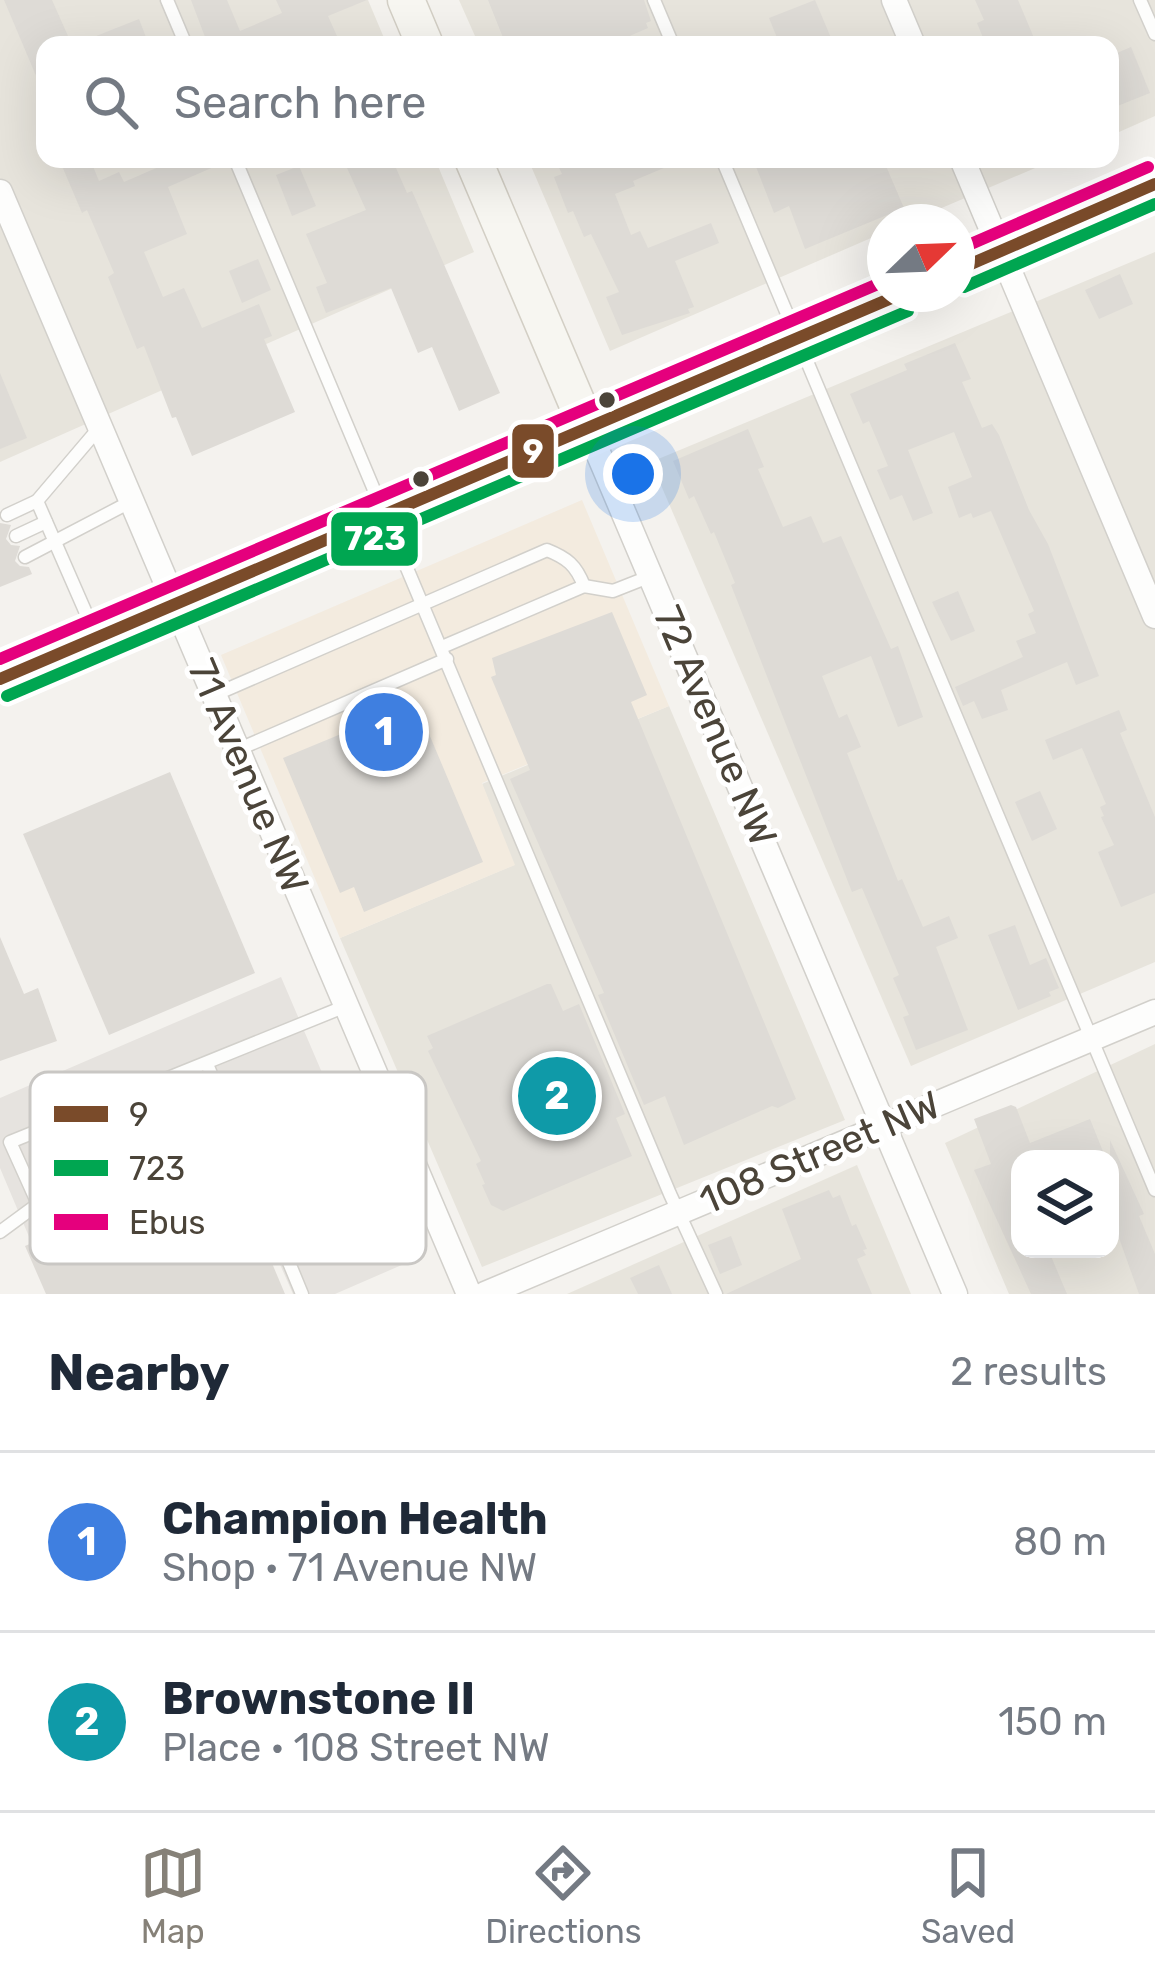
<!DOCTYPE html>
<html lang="en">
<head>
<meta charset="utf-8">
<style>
  :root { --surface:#fff; --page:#f2f2f3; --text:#1f2937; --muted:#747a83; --line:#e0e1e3; --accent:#868178 }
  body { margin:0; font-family:Rubik,sans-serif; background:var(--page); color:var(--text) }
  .controls { position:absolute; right:36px; bottom:36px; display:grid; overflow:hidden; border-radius:24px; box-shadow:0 12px 48px #0002 }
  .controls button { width:108px; height:108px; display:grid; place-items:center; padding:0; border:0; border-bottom:3px solid var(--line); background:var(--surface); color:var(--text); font:60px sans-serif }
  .compass { position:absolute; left:867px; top:204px; width:108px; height:108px; border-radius:50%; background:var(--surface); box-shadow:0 12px 48px #0002; rotate:67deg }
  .you { position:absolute; left:633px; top:474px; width:42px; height:42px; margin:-30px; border:9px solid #fff; border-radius:50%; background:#1a73e8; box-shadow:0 0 0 18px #1a73e833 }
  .badge { display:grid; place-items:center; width:78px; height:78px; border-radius:50%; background:var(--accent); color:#fff; font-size:39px; font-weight:700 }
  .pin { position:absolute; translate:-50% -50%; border:6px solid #fff; box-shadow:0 3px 12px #0006 }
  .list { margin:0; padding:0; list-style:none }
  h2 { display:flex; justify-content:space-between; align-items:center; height:156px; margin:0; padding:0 48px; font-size:51px }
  h2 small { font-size:39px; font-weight:400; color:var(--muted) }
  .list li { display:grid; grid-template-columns:78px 1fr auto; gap:36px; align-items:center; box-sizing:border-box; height:180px; padding:0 48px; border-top:3px solid var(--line) }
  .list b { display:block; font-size:45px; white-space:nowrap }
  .list p { margin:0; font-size:39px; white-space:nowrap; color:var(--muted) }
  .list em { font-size:39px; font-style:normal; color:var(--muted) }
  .icon { flex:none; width:66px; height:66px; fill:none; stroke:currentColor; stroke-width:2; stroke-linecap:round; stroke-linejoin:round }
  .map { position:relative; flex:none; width:1155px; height:1294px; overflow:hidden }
  .search { position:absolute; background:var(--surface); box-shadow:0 12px 48px #0002; left:36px; right:36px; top:36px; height:132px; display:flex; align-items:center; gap:30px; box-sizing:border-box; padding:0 42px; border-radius:24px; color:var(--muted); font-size:45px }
  .sheet { height:516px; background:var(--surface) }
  nav { display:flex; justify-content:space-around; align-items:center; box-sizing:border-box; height:168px; border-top:3px solid var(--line); background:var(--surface); font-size:33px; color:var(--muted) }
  nav a { display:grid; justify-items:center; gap:6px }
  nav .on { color:var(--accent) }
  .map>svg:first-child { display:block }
</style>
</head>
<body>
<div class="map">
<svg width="1155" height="1294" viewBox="0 0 1155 1294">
  <rect width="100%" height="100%" fill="#f4f2ee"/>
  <g fill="#e7e4dc" fill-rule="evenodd">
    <polygon points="0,0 368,0 387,45 45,45 45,159 435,159 474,252 0,462"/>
    <polygon points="459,0 1155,0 1155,116 1110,136 1110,45 479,45"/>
    <polygon points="528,159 1056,159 909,222 885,222 885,232 610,351"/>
    <polygon points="1155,252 1155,962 911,1066 651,462"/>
    <polygon points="669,706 845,1120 482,1267 340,938 514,865 482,784"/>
    <path d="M1155,1044V1294H1009L945,1143ZM1020,1159H1110V1249H1020Z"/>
    <polygon points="857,1165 911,1294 567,1294"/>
  </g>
  <polygon fill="#f3ebdf" points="582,500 669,706 482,783 515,865 340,938 221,655"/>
  <polygon fill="#e6e3df" points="281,977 404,1264 335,1294 293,1294 231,1153 30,1239 0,1168 0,1098"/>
  <g fill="#dedbd6">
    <polygon points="4,0 52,0 72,45 45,45 45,97"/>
    <polygon points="191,0 227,0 240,31 282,13 276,0 367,0 328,16 341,45 208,45"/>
    <polygon points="488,0 644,0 651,21 646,23 648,28 609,45 506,45"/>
    <polygon points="815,0 834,45 780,45 769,18"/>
    <polygon points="975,0 1018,0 1037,45 986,45 977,23 984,20"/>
    <polygon points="139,19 149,45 76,45 76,44"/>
    <polygon points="1131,47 1150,93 1110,109 1110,56"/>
    <polygon points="59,159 90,159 99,181 119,172 124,182 177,159 225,159 225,162 168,187 187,234 144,252 163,297 184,288 202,328 259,304 272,336 264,339 295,412 192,456 176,417 172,418 144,346 137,349 108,277 114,273 87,210 82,213"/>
    <polygon points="343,159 392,159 407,193 412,191 500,393 459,411 432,347 418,353 391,288 326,313 316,287 327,283 306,234 366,210"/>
    <polygon points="555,159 685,159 633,181 635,186 615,194 631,235 640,231 648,248 711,223 719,243 675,261 694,307 688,309 690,313 622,335 606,297 619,292 591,234 584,237 573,211 568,213 554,177 562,174"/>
    <polygon points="753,159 883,159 904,208 805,249 789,206 774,213"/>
    <polygon points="299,166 316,206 292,216 276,175"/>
    <polygon points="258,259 271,290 242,303 229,271"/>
    <polygon points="1120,274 1133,304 1099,319 1085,290"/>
    <polygon points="955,343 971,379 962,382 982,428 992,424 999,435 1029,510 1048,544 1099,676 1076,685 1067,662 1001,690 1008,710 982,719 974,701 963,706 955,687 1023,657 1016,641 1036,633 1028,614 1034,611 991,511 973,518 971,513 959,518 948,487 972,477 954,432 908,450 933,513 913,521 902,495 890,500 877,470 888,466 869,421 863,424 850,394 907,370 904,364"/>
    <polygon points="0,373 27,438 0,449"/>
    <polygon points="748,429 764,467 758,469 783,527 811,516 823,543 841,536 891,649 898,646 923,717 898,727 871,656 822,676 839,718 847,714 861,747 847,753 898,881 902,879 923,927 949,916 958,938 936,947 968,1030 916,1050 903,1017 909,1015 893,978 899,975 862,888 852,892 731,585 735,583 714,532 711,534 694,496 689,499 673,461"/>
    <polygon points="0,523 11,525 6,539 11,545 20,546 15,561 20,566 29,567 32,574 0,587"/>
    <polygon points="958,591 975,631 951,641 932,602"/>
    <polygon points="612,612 647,695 631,702 796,1099 778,1108 772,1106 684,1145 665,1096 644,1105 598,995 604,993 510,779 530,770 491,677 496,675 492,658"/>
    <polygon points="416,703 483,862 364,912 354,887 340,893 283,758"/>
    <polygon points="1119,710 1127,730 1120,733 1155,817 1155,893 1121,907 1098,852 1114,845 1101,817 1104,816 1100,807 1106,804 1082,748 1053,760 1045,740"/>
    <polygon points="170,772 255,973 109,1035 23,834"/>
    <polygon points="1040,791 1057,829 1032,841 1015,802"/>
    <polygon points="1015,925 1030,965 1046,958 1059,988 1049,992 1051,996 1018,1010 988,935"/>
    <polygon points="0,937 24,994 38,988 57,1041 0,1061"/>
    <polygon points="547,984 551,984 563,1011 579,1004 625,1114 616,1118 632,1156 503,1211 491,1205 482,1185 485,1184 476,1164 481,1161 428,1051 433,1048 427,1036"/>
    <polygon points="1011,1105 1016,1107 1030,1143 1090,1119 1106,1159 1075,1159 1072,1151 1050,1159 1020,1159 1020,1249 1048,1249 1067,1294 1031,1294 974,1170 991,1164 974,1119"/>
    <polygon points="1110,1140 1144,1214 1139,1216 1155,1254 1155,1294 1139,1294 1110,1213"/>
    <polygon points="228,1159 285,1294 46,1294 25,1246"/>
    <polygon points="829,1190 833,1198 840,1195 852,1226 856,1224 867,1249 863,1250 866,1255 857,1259 872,1294 726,1294 801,1259 782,1209"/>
    <polygon points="731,1236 742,1265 720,1274 708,1245"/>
    <polygon points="659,1265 672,1294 638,1294 630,1278"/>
  </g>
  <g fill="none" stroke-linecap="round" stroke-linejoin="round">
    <defs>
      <g id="lane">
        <polyline points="167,0 186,45"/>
        <polyline points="654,0 673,45"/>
        <polyline points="1140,0 1155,34"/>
        <polyline points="235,159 670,1194 716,1294"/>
        <polyline points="722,159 1155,1190"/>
        <polyline points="7,515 37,501"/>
        <polyline points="16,536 46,522"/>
        <polyline points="25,557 132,501"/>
        <polyline points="96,636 37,501 99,428"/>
        <polyline points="442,647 584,586 613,591 651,576"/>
        <path d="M214,695L547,550C567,558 576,565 584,586"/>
        <polyline points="237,750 447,659"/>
        <polyline points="207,1064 302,1294"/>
        <polyline points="38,1204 230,1121"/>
        <polyline points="0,1232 38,1204 10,1142 346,1006"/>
      </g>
      <g id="street">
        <polyline points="894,0 913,45"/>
        <polyline points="962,159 1155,616"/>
        <polyline points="0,192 469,1294"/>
        <polyline points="588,429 955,1294"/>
        <polyline points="485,1294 1155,1012"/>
      </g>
      <g id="secondary">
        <polyline points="406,0 425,45"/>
        <polyline points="473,159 588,429"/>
        <polyline points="957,270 1155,184"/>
        <polyline points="0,679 901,294"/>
      </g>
    </defs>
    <use href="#lane" stroke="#d2d0cb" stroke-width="15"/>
    <use href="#street" stroke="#d2d0cb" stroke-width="27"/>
    <use href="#secondary" stroke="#d3cfc5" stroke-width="39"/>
    <use href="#lane" stroke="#fdfdfc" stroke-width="12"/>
    <use href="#street" stroke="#fdfdfc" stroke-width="24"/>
    <use href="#secondary" stroke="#f7f6f1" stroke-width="36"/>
    <defs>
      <g id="bus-1">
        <polyline points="957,270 1155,184"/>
        <polyline points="0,679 901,294"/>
      </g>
      <g id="bus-2">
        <polyline points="964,287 1155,204"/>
        <polyline points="7,696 908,311"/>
      </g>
      <g id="bus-3">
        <polyline points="957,250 1148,167"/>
        <polyline points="0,659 885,281"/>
      </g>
    </defs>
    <use href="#bus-1" stroke="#fff" stroke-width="21"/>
    <use href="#bus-2" stroke="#fff" stroke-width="21"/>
    <use href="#bus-3" stroke="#fff" stroke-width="21"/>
    <use href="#bus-1" stroke="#7a4b2a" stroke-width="12"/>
    <use href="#bus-2" stroke="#00a651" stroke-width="12"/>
    <use href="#bus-3" stroke="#e5007d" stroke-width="12"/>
  </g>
  <g fill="#4b4439" stroke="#fff" stroke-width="4.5">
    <circle cx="607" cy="400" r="10"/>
    <circle cx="421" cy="479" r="10"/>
  </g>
  <g text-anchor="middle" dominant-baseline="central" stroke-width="10" stroke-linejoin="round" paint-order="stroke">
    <g font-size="39" fill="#4b4439" stroke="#fff">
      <text transform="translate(715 726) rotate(67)">72 Avenue NW</text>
      <text transform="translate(248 776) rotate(67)">71 Avenue NW</text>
      <text transform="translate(820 1153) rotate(-23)">108 Street NW</text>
    </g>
  </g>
  <rect x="30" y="1072" width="396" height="192" rx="18" fill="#fff" stroke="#c9c7c4" stroke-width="3"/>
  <rect x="54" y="1106" width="54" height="16" fill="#7a4b2a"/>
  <rect x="54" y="1160" width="54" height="16" fill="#00a651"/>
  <rect x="54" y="1214" width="54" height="16" fill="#e5007d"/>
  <g font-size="33" fill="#4b4439">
    <text x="129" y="1126">9</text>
    <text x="129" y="1180">723</text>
    <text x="129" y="1234">Ebus</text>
  </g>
  <g stroke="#fff" stroke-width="4.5">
    <rect x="510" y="422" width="46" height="58" rx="12" fill="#7a4b2a"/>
    <rect x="329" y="510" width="91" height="58" rx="12" fill="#00a651"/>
  </g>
  <g font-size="33" text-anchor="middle" font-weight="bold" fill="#fff">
    <text x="533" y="463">9</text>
    <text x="375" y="550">723</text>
  </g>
</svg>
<div class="controls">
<button><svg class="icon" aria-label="layers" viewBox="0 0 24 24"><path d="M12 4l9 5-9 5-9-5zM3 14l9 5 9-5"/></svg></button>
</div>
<svg class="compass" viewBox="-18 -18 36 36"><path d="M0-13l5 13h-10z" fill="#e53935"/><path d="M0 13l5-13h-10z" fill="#747a83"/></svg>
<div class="you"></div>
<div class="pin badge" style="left:384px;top:732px;background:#3f7fe0">1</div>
<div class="pin badge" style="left:557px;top:1096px;background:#0f9aa8">2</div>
<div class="search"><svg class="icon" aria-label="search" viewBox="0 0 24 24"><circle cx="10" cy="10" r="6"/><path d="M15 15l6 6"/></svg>Search here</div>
</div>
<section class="sheet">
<h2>Nearby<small>2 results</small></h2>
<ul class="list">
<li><span class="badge" style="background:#3f7fe0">1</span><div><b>Champion Health</b><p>Shop · 71 Avenue NW</p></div><em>80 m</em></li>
<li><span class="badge" style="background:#0f9aa8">2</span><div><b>Brownstone II</b><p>Place · 108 Street NW</p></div><em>150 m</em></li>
</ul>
</section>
<nav>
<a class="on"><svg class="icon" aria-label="map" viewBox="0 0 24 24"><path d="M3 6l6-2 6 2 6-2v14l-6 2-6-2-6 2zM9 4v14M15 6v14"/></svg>Map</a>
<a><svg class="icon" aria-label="directions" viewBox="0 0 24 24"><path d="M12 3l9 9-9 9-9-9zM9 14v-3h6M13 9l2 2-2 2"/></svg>Directions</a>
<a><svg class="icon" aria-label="saved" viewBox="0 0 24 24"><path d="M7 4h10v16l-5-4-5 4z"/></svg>Saved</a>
</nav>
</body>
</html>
